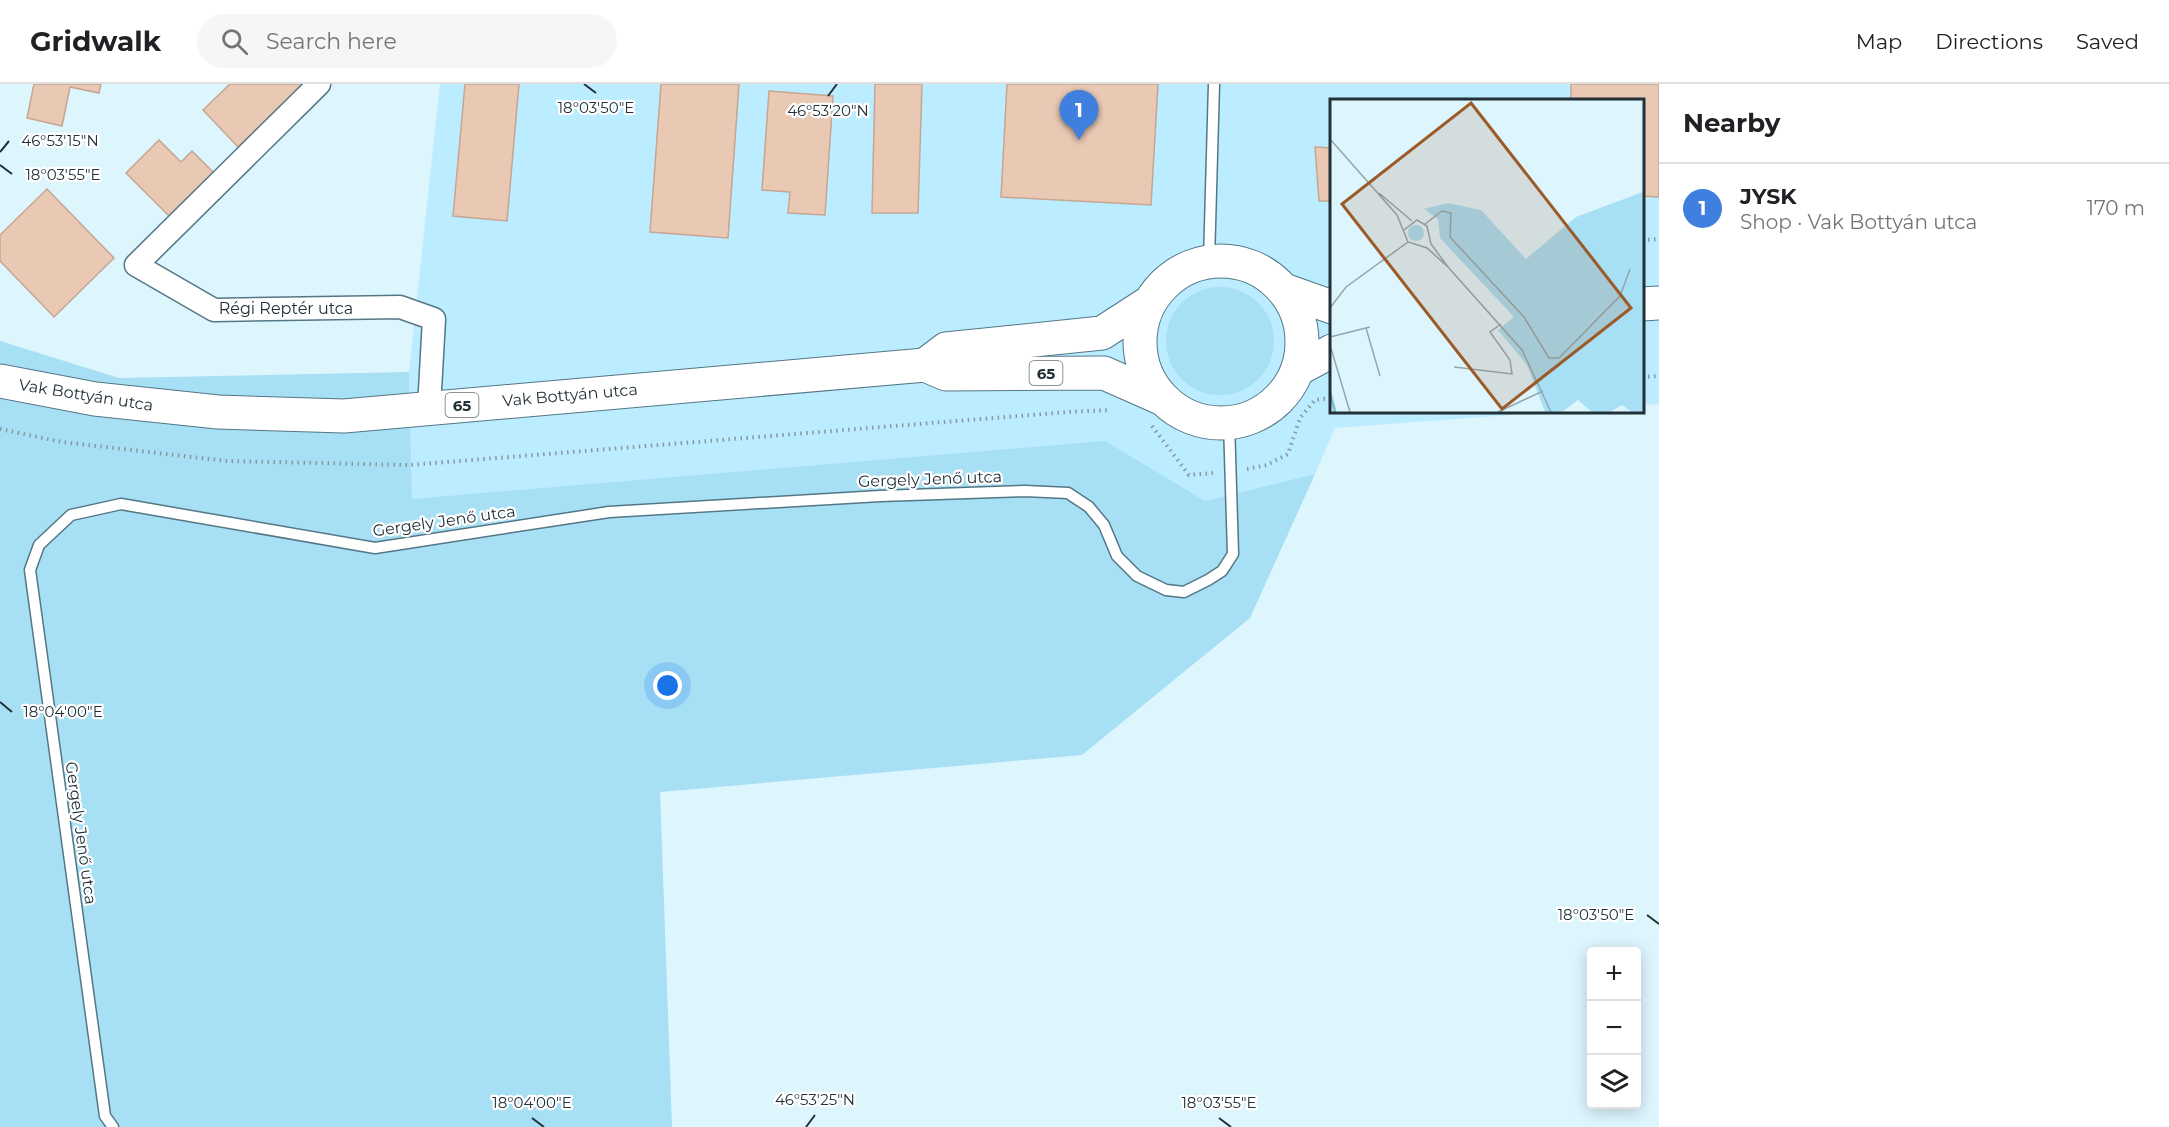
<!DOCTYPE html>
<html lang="en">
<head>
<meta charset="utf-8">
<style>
  :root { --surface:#fff; --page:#f6f6f6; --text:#202124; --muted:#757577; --line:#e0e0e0; --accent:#9c5a28 }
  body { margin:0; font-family:Montserrat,sans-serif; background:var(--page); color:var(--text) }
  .controls { position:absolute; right:18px; bottom:18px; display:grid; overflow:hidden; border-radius:6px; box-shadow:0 3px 15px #0003 }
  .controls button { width:54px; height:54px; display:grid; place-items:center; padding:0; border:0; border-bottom:2px solid var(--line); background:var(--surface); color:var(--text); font:30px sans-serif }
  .you { position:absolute; left:668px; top:602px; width:21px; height:21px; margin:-15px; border:4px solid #fff; border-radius:50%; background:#1a73e8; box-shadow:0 0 0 9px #1a73e833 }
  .badge { display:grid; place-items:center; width:39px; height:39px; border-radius:50%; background:var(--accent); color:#fff; font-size:20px; font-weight:700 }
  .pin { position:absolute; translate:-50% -50px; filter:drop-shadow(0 2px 3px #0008) }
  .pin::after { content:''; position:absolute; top:32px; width:21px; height:18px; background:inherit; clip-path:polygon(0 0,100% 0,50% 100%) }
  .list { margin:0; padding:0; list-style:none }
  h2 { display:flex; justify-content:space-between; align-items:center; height:78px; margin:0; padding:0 24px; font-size:26px }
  h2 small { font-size:20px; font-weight:400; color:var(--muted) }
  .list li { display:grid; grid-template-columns:39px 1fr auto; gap:18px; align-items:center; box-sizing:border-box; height:90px; padding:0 24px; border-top:2px solid var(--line) }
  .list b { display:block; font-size:22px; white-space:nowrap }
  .list p { margin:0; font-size:20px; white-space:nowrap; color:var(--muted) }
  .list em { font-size:20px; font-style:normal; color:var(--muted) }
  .icon { flex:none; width:33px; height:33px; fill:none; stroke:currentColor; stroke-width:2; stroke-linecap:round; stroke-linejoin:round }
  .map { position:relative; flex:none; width:1659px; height:1043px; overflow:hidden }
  header { display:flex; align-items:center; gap:36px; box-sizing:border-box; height:84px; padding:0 30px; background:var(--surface); border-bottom:2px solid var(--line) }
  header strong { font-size:28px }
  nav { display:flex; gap:33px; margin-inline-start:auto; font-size:21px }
  .search { width:420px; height:54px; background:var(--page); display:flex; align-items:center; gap:15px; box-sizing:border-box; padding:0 21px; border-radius:33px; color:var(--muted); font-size:22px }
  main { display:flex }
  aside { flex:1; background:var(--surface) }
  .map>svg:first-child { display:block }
</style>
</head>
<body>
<header>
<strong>Gridwalk</strong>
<div class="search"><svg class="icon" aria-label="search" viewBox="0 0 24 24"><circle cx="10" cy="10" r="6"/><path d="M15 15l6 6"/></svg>Search here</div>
<nav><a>Map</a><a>Directions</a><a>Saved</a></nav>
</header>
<main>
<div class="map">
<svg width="1659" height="1043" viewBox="0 0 1659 1043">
  <rect width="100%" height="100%" fill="#ddf5fd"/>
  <polygon fill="#bcecff" points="440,0 1659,0 1659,320 1643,321 1642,16 1332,16 1332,327 1562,327 1335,344 1315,390 1205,417 1157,390 412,415 409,288"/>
  <g fill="#a7dff4">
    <circle cx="1220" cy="257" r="54"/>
    <polygon points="0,257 119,294 409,288 412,415 1105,357 1205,417 1315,390 1250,534 1082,671 660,708 672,1043 0,1043"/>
  </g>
  <g fill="#e9c9b4" stroke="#c5a692" stroke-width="1.5">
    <polygon points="34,0 101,0 99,9 70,3 62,42 27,34"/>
    <polygon points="230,0 303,0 238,63 203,26"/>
    <polygon points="465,0 519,0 507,137 453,132"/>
    <polygon points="661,0 739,0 728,154 650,148"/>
    <polygon points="875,0 922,0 918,129 872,129"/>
    <polygon points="1007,0 1158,0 1151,121 1001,113"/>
    <polygon points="1571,0 1659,0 1659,113 1642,112 1642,16 1571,16"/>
    <polygon points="769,7 833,12 825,131 788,129 790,108 762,106"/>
    <polygon points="159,56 181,78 192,67 214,89 170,133 126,89"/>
    <polygon points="1315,63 1332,64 1332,117 1319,117"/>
    <polygon points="47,105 114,174 54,233 0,177 0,151"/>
  </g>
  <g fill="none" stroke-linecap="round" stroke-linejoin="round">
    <defs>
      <g id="lane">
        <polyline points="1209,177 1214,0"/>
        <polyline points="113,1043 105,1032 30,486 39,461 71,431 121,420 375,464 609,428 880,412 1025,407 1068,409 1089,423 1104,441 1117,472 1137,492 1166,506 1184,508 1208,496 1222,487 1233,470 1229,338"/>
      </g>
      <polyline id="street" points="319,0 136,181 214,226 400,223 434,235 429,324"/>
      <g id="primary">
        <circle cx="1221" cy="258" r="81"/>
        <polyline points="1284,206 1332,223"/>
        <polyline points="1642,220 1659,219"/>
        <polyline points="925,281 946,265 1102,249 1150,218"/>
        <polyline points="1298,285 1332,267"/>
        <polyline points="0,297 95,315 218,328 344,332 925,281 946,290 1104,289 1163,315"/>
      </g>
    </defs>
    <use href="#lane" stroke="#537785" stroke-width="13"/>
    <use href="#street" stroke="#537785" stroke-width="25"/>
    <use href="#primary" stroke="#537785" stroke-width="35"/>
    <g stroke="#85989f" stroke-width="4" stroke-dasharray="1.5 4.5" stroke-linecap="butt">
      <polyline points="1642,156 1659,155"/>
      <polyline points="1642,293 1659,292"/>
      <polyline points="1152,342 1189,391 1213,389"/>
      <polyline points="0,345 62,358 227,377 410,381 1068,328 1111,326"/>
      <polyline points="1247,385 1267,381 1288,370 1300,334 1315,316 1332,314"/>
    </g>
    <use href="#lane" stroke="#fff" stroke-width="10"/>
    <use href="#street" stroke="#fff" stroke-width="22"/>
    <use href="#primary" stroke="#fff" stroke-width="33"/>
  </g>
  <path fill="none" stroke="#223137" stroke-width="2" d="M584,0L596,9M828,12L837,0M0,68L9,57M0,81L12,90M0,618L12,628M1647,831L1659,840M532,1034L544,1043M1219,1034L1231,1043M806,1043L815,1031"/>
  <g text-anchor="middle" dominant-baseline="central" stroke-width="4.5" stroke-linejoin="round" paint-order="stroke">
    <g fill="#fff" stroke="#646f73" stroke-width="1.5">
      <rect x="1029.5" y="277" width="33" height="24" rx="4.5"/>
      <rect x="445.5" y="309" width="33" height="24" rx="4.5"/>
    </g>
    <g font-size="15" font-weight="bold" fill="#223137">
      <text x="1046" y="289">65</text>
      <text x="462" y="321">65</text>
    </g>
    <g font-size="16" fill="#223137" stroke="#fff">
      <text x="286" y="224">Régi Reptér utca</text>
      <text transform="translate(86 311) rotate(9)">Vak Bottyán utca</text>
      <text transform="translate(570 311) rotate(-5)">Vak Bottyán utca</text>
      <text transform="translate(930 395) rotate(-2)">Gergely Jenő utca</text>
      <text transform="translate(444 437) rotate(-8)">Gergely Jenő utca</text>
      <text transform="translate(81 749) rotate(82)">Gergely Jenő utca</text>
    </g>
  </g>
  <g transform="translate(1330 15)">
    <rect width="314" height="314" fill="#ddf5fd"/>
    <path d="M313,93V313H302L292,306L280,313H262L248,301L232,313H215L197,266L168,231L184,218L110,139L108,120L94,110L118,104L151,111L196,160L246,118ZM78 134a8 8 0 1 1 16 0a8 8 0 1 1-16 0Z" fill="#a7dff4"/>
    <path fill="none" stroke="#84c1d7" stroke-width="3" d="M0,294L5,313"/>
    <path fill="none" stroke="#92a7ae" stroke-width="1.5" d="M0,40L67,116L78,143L97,149L118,168M49,94L82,122M95,125L112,112L121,114L120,138L194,218L219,259H229L290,197L300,170M74,131L87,121L97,127L101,145L118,168L192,251L221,313M0,209L16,188L78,143M36,229L50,277M0,238L40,228M0,246L20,313M124,268L182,275L180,261L160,233L171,225M168,313L213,292"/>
    <path fill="#9c5a28" fill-opacity="0.15" stroke="#9c5a28" stroke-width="3" d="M141,4L301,209L172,310L12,105Z"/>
    <rect width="314" height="314" fill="none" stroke="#223137" stroke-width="3"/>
  </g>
  <g font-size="15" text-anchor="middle" fill="#223137" stroke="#fff" stroke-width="4.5" stroke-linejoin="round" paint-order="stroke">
    <text x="596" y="29">18°03'50"E</text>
    <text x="828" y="32">46°53'20"N</text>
    <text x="60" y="62">46°53'15"N</text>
    <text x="63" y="96">18°03'55"E</text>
    <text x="63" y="633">18°04'00"E</text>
    <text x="1596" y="836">18°03'50"E</text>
    <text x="815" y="1021">46°53'25"N</text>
    <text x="532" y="1024">18°04'00"E</text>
    <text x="1219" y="1024">18°03'55"E</text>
  </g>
</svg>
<div class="controls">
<button>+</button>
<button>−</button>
<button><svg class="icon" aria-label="layers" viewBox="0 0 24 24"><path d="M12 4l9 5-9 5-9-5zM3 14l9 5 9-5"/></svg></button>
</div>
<div class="you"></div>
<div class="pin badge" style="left:1079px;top:56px;background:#3f7fe0">1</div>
</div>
<aside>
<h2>Nearby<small></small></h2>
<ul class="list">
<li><span class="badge" style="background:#3f7fe0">1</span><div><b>JYSK</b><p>Shop · Vak Bottyán utca</p></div><em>170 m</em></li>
</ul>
</aside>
</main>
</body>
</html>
